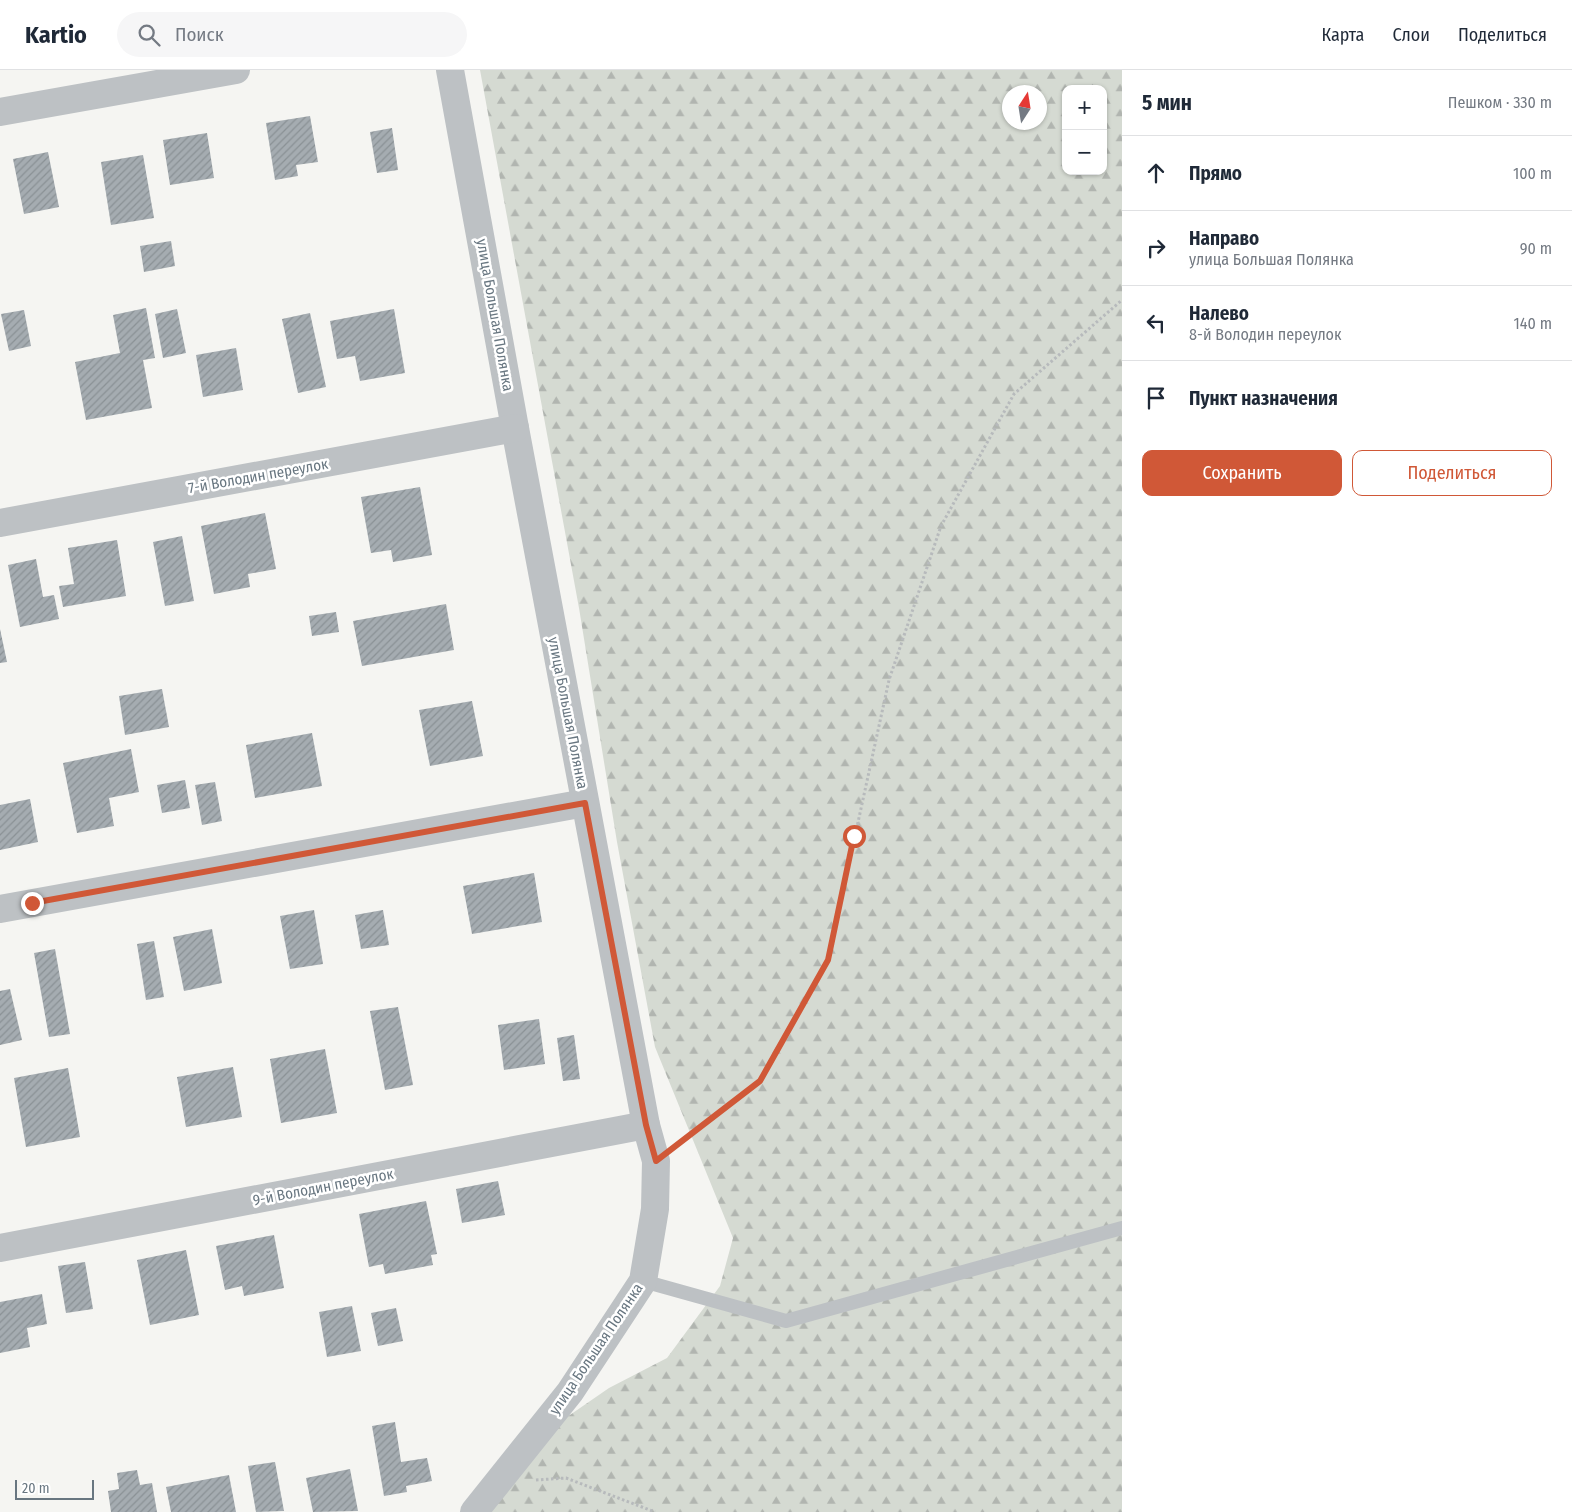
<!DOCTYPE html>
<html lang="ru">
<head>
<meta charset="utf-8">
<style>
  :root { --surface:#fff; --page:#f6f6f7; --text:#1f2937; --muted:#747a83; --line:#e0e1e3; --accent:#d05837 }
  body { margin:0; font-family:"Fira Sans Condensed",sans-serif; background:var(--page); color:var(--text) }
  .controls { position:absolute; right:15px; top:15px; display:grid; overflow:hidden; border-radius:10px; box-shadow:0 1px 4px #0004 }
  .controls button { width:45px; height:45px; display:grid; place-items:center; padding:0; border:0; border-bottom:1px solid var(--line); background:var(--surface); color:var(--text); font:25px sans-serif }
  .compass { position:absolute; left:1002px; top:15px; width:45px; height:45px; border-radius:50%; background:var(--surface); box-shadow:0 1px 4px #0004; rotate:12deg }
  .scale { position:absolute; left:15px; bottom:12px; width:79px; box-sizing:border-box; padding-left:5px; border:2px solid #687680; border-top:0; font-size:14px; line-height:18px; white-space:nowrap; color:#687680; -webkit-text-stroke:4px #fff; paint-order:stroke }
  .stop { position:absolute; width:15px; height:15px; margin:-11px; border:4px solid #d05837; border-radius:50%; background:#fff }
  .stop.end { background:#d05837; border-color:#fff; box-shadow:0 1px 5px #0008 }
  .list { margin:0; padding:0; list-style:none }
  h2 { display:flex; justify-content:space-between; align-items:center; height:65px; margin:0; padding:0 20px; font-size:21px }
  h2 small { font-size:16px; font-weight:400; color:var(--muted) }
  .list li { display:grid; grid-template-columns:32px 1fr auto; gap:15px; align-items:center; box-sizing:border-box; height:75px; padding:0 20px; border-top:1px solid var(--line) }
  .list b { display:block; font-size:19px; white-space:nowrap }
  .list p { margin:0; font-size:16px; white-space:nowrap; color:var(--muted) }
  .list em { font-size:16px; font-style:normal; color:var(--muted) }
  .actions { display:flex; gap:10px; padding:15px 20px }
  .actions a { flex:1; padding:11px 0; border:1px solid var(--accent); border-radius:10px; text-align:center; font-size:18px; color:var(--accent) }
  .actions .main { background:var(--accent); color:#fff }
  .icon { flex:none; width:28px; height:28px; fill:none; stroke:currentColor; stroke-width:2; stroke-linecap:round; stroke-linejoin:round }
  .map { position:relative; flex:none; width:1122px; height:1442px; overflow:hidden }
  header { display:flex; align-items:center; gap:30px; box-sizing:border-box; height:70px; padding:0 25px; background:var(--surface); border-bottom:1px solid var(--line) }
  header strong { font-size:24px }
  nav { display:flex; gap:28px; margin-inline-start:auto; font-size:18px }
  .search { width:350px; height:45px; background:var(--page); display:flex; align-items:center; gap:12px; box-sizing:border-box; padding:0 18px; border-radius:28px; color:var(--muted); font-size:19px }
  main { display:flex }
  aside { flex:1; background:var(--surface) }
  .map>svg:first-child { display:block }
</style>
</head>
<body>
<header>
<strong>Kartio</strong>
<div class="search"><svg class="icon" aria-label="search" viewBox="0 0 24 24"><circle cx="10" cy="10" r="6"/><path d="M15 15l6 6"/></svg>Поиск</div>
<nav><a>Карта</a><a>Слои</a><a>Поделиться</a></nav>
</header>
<main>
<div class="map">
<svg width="1122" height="1442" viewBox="0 0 1122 1442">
  <defs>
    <pattern id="forest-firs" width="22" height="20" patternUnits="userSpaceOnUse" patternTransform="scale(1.25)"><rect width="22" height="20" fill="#d5dad2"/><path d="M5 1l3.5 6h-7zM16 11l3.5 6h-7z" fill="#b1b5b0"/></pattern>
    <pattern id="building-hatch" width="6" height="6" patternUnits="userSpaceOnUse" patternTransform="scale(1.25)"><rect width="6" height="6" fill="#a5acb1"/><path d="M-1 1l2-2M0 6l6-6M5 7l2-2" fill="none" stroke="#8a9195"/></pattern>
  </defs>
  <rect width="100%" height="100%" fill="#f5f5f2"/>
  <path fill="url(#forest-firs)" fill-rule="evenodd" d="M480,0H1122V1442H489L551,1358L609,1318L667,1288L720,1216L733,1168L655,977L617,772L579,538ZM1066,19H1103V101H1066ZM1009,22H1040V52H1009Z"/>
  <g fill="url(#building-hatch)">
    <polygon points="310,46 318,92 296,95 298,106 275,110 266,53"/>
    <polygon points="392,58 398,100 377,103 370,62"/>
    <polygon points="207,63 214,108 170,115 163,70"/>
    <polygon points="48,82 59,137 24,144 13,89"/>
    <polygon points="143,85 154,148 111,155 101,92"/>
    <polygon points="171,171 175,196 144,202 140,176"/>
    <polygon points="146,238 155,288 143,290 152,338 86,350 75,292 120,283 113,245"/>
    <polygon points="177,239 186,283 163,288 155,244"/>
    <polygon points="394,239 405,303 360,311 355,286 337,289 330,251"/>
    <polygon points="24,240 31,276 9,281 1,244"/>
    <polygon points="310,243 326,317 298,323 282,249"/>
    <polygon points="236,278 243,320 203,327 196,285"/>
    <polygon points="420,417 432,485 393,492 391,480 371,483 361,427"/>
    <polygon points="265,443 276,499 248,504 250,517 214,524 201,456"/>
    <polygon points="182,466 194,531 165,536 153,472"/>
    <polygon points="117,470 126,526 63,537 59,516 74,514 68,478"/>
    <polygon points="36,489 43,527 54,525 59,549 20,557 8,495"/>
    <polygon points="446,534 454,580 362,596 353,551"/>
    <polygon points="336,542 339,562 312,566 309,546"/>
    <polygon points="0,559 7,592 0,593"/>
    <polygon points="162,619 169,657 125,665 119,626"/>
    <polygon points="472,631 483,686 430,696 419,640"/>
    <polygon points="312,663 322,716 255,728 246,675"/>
    <polygon points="131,679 139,722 109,728 114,756 77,763 63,693"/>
    <polygon points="185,710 190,738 162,743 157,715"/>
    <polygon points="215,712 222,751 202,755 195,715"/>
    <polygon points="30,729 38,772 0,780 0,735"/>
    <polygon points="534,803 542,852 472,864 463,816"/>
    <polygon points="314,840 323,894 290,899 280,846"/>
    <polygon points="383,840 389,875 361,879 355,845"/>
    <polygon points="212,859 222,913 184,921 173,867"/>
    <polygon points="154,871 164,927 146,930 137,874"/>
    <polygon points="55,879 70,964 49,967 34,883"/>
    <polygon points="10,919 22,970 0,975 0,921"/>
    <polygon points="398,937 413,1015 385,1020 370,941"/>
    <polygon points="539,949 545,994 504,1000 498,955"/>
    <polygon points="574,965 580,1009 563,1011 557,968"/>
    <polygon points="325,979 337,1043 281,1053 270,989"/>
    <polygon points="233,997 242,1047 186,1057 177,1007"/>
    <polygon points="68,998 80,1067 26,1077 14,1008"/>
    <polygon points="498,1111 505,1145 462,1153 456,1119"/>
    <polygon points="426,1131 437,1184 431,1185 433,1195 385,1204 383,1194 369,1197 359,1144"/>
    <polygon points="274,1165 284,1218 244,1226 242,1216 225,1220 216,1176"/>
    <polygon points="186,1180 199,1245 150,1255 137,1190"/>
    <polygon points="85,1192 93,1239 66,1243 58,1196"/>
    <polygon points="42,1224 47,1254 27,1258 30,1277 0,1283 0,1232"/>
    <polygon points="352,1236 361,1281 327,1287 319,1242"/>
    <polygon points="396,1238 403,1271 378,1276 371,1243"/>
    <polygon points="395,1352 401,1392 427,1388 432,1411 406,1416 407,1422 384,1426 372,1356"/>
    <polygon points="275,1392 284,1441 256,1442 248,1396"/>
    <polygon points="350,1399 358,1441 313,1442 306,1408"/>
    <polygon points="137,1400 140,1415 152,1413 157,1442 111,1442 108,1421 119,1419 117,1403"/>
    <polygon points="229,1405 236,1442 171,1442 166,1417"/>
  </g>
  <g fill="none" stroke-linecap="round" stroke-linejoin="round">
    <g stroke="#b7babc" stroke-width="3" stroke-dasharray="2.5 2.5" stroke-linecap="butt">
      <polyline points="679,1074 760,1011 828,890 889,610 941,456 1014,324 1122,230"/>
      <polyline points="536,1410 566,1408 655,1442"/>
    </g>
    <polyline stroke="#bdc1c4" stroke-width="14" points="643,1211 786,1251 1122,1158"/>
    <g stroke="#bdc1c4" stroke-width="28">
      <polyline points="450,0 515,358 646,1055 656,1091 655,1139 643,1211 570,1322 474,1442"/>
      <polyline points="0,42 236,0"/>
      <polyline points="0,453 515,358"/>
      <polyline points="0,839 585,733"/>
      <polyline points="0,1178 646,1055"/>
    </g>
  </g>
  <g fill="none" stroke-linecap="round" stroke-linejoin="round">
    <polyline stroke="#d05837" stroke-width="6" points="32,833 585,733 646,1055 656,1091 760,1011 828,890 854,766"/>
  </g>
  <g text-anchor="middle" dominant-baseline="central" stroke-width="5" stroke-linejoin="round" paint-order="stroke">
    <g font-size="15" fill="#687680" stroke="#fff">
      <text transform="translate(495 245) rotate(80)">улица Большая Полянка</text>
      <text transform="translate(258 406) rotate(-10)">7-й Володин переулок</text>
      <text transform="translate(568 643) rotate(79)">улица Большая Полянка</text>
      <text transform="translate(323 1117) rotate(-11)">9-й Володин переулок</text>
      <text transform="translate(596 1279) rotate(-56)">улица Большая Полянка</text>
    </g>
  </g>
</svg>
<div class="controls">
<button>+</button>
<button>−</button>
</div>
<svg class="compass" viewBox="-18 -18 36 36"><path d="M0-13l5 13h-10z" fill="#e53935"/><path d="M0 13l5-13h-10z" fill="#747a83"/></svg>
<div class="scale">20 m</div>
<div class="stop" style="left:854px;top:766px"></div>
<div class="stop end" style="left:32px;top:833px"></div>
</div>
<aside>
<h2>5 мин<small>Пешком · 330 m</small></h2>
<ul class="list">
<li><svg class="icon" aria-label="ahead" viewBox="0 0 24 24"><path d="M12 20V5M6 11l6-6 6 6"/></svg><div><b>Прямо</b></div><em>100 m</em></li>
<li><svg class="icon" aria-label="right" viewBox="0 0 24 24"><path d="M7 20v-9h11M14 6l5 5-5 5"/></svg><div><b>Направо</b><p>улица Большая Полянка</p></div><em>90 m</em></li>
<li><svg class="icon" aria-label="left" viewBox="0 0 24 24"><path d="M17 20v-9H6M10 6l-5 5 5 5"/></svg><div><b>Налево</b><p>8-й Володин переулок</p></div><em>140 m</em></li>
<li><svg class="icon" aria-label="arrive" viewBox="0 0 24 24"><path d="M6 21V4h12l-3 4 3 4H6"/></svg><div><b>Пункт назначения</b></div></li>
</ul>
<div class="actions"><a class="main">Сохранить</a><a>Поделиться</a></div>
</aside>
</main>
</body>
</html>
